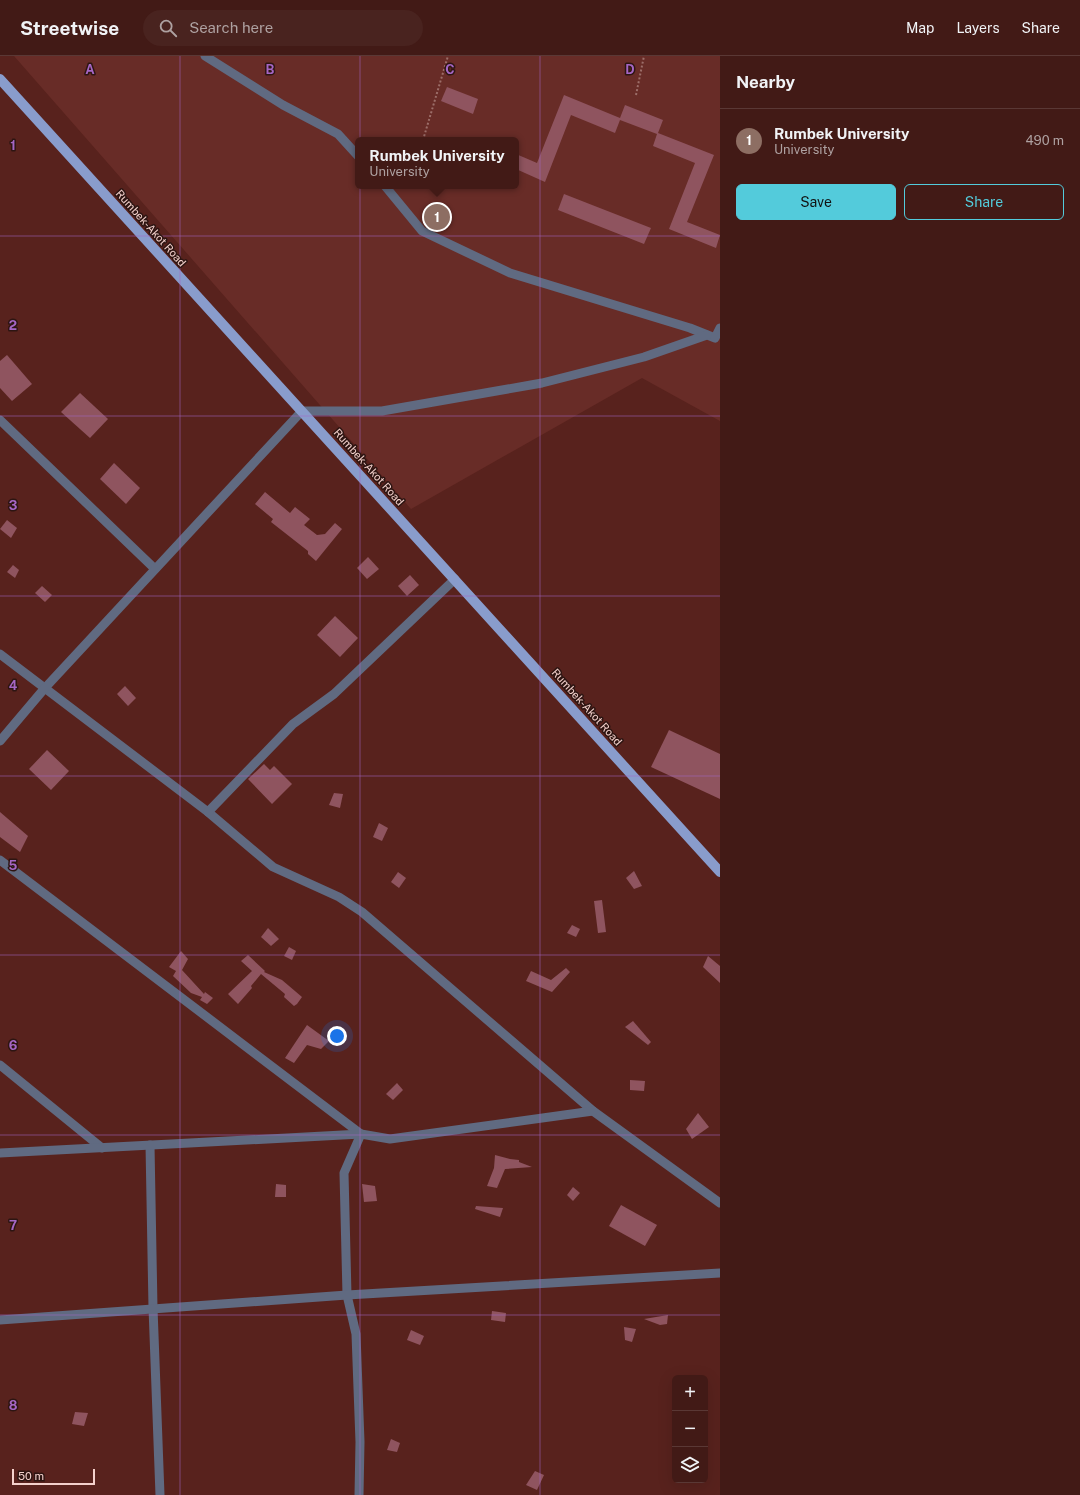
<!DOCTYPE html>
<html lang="en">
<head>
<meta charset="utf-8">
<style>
  :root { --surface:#421a16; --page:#49231f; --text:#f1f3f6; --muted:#aea1a1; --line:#5a3835; --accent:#53cbdb }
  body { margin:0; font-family:"Public Sans",sans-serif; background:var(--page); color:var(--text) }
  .controls { position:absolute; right:12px; bottom:12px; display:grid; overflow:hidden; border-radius:6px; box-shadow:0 4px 16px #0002 }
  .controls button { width:36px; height:36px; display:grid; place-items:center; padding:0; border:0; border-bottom:1px solid var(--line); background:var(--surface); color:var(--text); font:20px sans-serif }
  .scale { position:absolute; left:12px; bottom:10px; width:83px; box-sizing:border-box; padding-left:4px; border:2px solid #f4d1cc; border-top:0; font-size:11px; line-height:14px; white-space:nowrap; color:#f4d1cc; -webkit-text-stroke:3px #2d1512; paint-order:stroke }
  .you { position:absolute; left:337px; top:980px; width:14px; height:14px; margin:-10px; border:3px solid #fff; border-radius:50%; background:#1a73e8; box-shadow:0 0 0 6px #1a73e833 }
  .badge { display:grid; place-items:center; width:26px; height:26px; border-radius:50%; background:var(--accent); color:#fff; font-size:13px; font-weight:700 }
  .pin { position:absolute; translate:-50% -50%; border:2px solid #fff; box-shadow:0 1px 4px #0006 }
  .popup { position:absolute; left:355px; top:81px; width:164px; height:52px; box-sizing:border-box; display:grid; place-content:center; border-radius:6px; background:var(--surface); filter:drop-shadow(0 1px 3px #0005); font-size:13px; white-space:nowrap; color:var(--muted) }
  .popup b { font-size:15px; color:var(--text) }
  .popup::after { content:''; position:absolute; left:50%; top:100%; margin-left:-8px; border:8px solid transparent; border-top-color:var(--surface) }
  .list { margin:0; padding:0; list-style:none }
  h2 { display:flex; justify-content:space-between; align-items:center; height:52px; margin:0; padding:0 16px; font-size:17px }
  h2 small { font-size:13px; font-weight:400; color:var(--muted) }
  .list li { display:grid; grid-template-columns:26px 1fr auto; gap:12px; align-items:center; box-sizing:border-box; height:64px; padding:0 16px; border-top:1px solid var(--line) }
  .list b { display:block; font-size:15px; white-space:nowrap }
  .list p { margin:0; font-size:13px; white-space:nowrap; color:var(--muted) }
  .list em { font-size:13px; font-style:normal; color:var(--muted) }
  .actions { display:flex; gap:8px; padding:12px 16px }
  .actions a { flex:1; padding:9px 0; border:1px solid var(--accent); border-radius:6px; text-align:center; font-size:14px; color:var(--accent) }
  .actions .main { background:var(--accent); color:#111 }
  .icon { flex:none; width:22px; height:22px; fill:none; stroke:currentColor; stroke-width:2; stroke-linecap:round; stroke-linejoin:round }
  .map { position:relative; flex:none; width:720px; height:1439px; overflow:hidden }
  header { display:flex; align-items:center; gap:24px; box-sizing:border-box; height:56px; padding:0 20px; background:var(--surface); border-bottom:1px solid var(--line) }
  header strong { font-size:19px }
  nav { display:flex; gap:22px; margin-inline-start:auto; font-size:14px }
  .search { width:280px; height:36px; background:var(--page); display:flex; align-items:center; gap:10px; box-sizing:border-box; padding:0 14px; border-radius:22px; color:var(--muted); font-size:15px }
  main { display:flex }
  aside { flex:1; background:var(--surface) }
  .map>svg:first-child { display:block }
</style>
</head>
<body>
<header>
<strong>Streetwise</strong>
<div class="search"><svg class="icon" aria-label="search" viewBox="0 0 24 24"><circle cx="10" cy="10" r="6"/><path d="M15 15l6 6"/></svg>Search here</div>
<nav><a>Map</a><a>Layers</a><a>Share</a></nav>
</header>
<main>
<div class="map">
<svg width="720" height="1439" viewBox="0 0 720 1439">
  <rect width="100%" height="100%" fill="#58221d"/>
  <path fill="#682c27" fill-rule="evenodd" d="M14,0H720V365L642,322L411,453ZM358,84H516V130H358Z"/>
  <g fill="#8f545f">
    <polygon points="447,31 478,43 473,58 441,45"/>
    <polygon points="564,39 620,62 625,49 663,64 658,77 714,99 687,166 720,179 716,192 669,173 695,107 653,90 657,78 620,64 615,77 571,59 545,126 516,113 516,98 537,107"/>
    <polygon points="564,138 651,172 644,188 558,154"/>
    <polygon points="7,299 32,328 12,345 0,332 0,305"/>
    <polygon points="80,337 108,363 90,382 61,356"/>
    <polygon points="114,407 140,432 126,448 100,423"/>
    <polygon points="265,436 290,457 295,451 310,463 304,469 317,479 325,478 335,467 342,473 316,505 308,498 308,495 271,466 273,463 255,448"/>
    <polygon points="7,464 17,472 11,482 0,473"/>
    <polygon points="368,501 379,513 367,523 357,512"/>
    <polygon points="13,509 19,514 15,522 7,516"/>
    <polygon points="410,519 419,529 407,540 398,530"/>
    <polygon points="42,530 52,539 45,546 35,537"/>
    <polygon points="335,560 358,582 340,601 317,579"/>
    <polygon points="125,630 136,642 128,650 117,638"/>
    <polygon points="669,674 720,698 720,743 651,711"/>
    <polygon points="47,694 69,715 51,734 29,713"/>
    <polygon points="264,708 270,714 274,710 292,728 272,748 248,723"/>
    <polygon points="334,737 343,738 340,752 329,749"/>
    <polygon points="0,756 28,780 20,796 0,781"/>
    <polygon points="379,767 388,772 382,785 373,781"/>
    <polygon points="634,815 642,830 634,833 626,822"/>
    <polygon points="398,816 406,822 399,832 391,826"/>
    <polygon points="602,844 606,876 598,877 594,845"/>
    <polygon points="572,869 580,873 576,881 567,877"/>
    <polygon points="268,872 279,883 271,890 261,881"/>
    <polygon points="289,891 296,895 292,904 284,900"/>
    <polygon points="181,895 188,903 182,914 204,938 205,936 213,942 207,948 200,944 202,941 191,937 173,920 176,915 169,911"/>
    <polygon points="248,899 265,915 264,916 282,924 302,941 297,948 294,950 284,941 285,938 261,918 251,930 252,932 238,948 228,938 252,915 241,905"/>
    <polygon points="708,900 720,910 720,927 703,911"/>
    <polygon points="566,912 570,916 552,936 526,925 531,915 551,924"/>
    <polygon points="633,965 651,986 648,989 625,971"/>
    <polygon points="307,969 329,985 321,993 307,989 294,1007 285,1002"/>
    <polygon points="630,1024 645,1025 644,1035 630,1034"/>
    <polygon points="397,1027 403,1034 393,1044 386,1038"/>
    <polygon points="698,1057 709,1071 692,1083 686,1073"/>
    <polygon points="495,1099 510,1103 519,1104 519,1106 532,1111 505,1113 497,1132 487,1130 494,1112"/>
    <polygon points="276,1128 286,1129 286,1141 275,1141"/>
    <polygon points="362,1128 375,1130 377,1145 364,1146"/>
    <polygon points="573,1131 580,1137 573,1145 567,1139"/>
    <polygon points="621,1149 657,1169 645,1190 609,1170"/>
    <polygon points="476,1150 503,1152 500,1161 475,1153"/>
    <polygon points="492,1255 506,1257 505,1266 491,1264"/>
    <polygon points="668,1259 667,1268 660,1269 644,1263"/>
    <polygon points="624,1271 636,1273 632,1286 625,1284"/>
    <polygon points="411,1274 424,1280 420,1289 407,1284"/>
    <polygon points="75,1356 88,1357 84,1370 72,1368"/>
    <polygon points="391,1383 400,1387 397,1396 387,1394"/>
    <polygon points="535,1415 544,1419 537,1434 526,1429"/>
  </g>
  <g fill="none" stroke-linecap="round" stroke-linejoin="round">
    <g stroke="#9c6e69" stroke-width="2" stroke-dasharray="2 2" stroke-linecap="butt">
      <polyline points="636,39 644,0"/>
      <polyline points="423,84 448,0"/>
    </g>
    <g stroke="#606a81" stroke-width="9">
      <polyline points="205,0 283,49 338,78 358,100"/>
      <polyline points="385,130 422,175 510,217 690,272 715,282 720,272"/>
      <polyline points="0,364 155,513"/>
      <polyline points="0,598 208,756 273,811 339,841 362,856 593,1055 720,1147"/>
      <polyline points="0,685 44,633 302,355 382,355 542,327 644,301 707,279"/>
      <polyline points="208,756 293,668 334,638 455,523"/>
      <polyline points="0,804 361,1078 344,1117 347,1239 356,1278 360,1386 359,1439"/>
      <polyline points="0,1009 102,1092"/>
      <polyline points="150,1089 153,1252 160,1439"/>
      <polyline points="0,1097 361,1078 390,1083 593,1055"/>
      <polyline points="0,1264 347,1239 720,1217"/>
    </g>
    <polyline stroke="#899ccc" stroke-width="10" points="0,23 720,816"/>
  </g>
  <path fill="none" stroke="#a566c4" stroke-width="1" stroke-opacity="0.55" d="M180,0V1439M360,0V1439M540,0V1439M0,180H720M0,360H720M0,540H720M0,720H720M0,899H720M0,1079H720M0,1259H720"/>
  <g text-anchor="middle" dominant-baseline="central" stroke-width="3" stroke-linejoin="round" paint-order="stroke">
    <g font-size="11" fill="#f4d1cc" stroke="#2d1512">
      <text transform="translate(151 172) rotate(48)">Rumbek-Akot Road</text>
      <text transform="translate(369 411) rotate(48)">Rumbek-Akot Road</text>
      <text transform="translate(587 651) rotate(48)">Rumbek-Akot Road</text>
    </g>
  </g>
  <g font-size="13" text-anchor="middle" font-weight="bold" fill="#a566c4" stroke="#2d1512" stroke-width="3" stroke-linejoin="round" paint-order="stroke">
    <text x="90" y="18">A</text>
    <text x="270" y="18">B</text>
    <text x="450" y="18">C</text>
    <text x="630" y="18">D</text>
    <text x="13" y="94">1</text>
    <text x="13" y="274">2</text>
    <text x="13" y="454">3</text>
    <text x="13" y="634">4</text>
    <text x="13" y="814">5</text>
    <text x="13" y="994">6</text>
    <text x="13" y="1174">7</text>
    <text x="13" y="1354">8</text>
  </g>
</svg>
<div class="controls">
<button>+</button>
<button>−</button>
<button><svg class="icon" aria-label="layers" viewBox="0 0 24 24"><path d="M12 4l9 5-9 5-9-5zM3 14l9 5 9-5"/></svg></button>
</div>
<div class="scale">50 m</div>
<div class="you"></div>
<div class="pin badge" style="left:437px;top:161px;background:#8d6e63">1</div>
<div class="popup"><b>Rumbek University</b>University</div>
</div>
<aside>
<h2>Nearby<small></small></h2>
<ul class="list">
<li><span class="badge" style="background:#8d6e63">1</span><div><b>Rumbek University</b><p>University</p></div><em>490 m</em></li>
</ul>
<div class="actions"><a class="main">Save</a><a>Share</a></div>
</aside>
</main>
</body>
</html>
